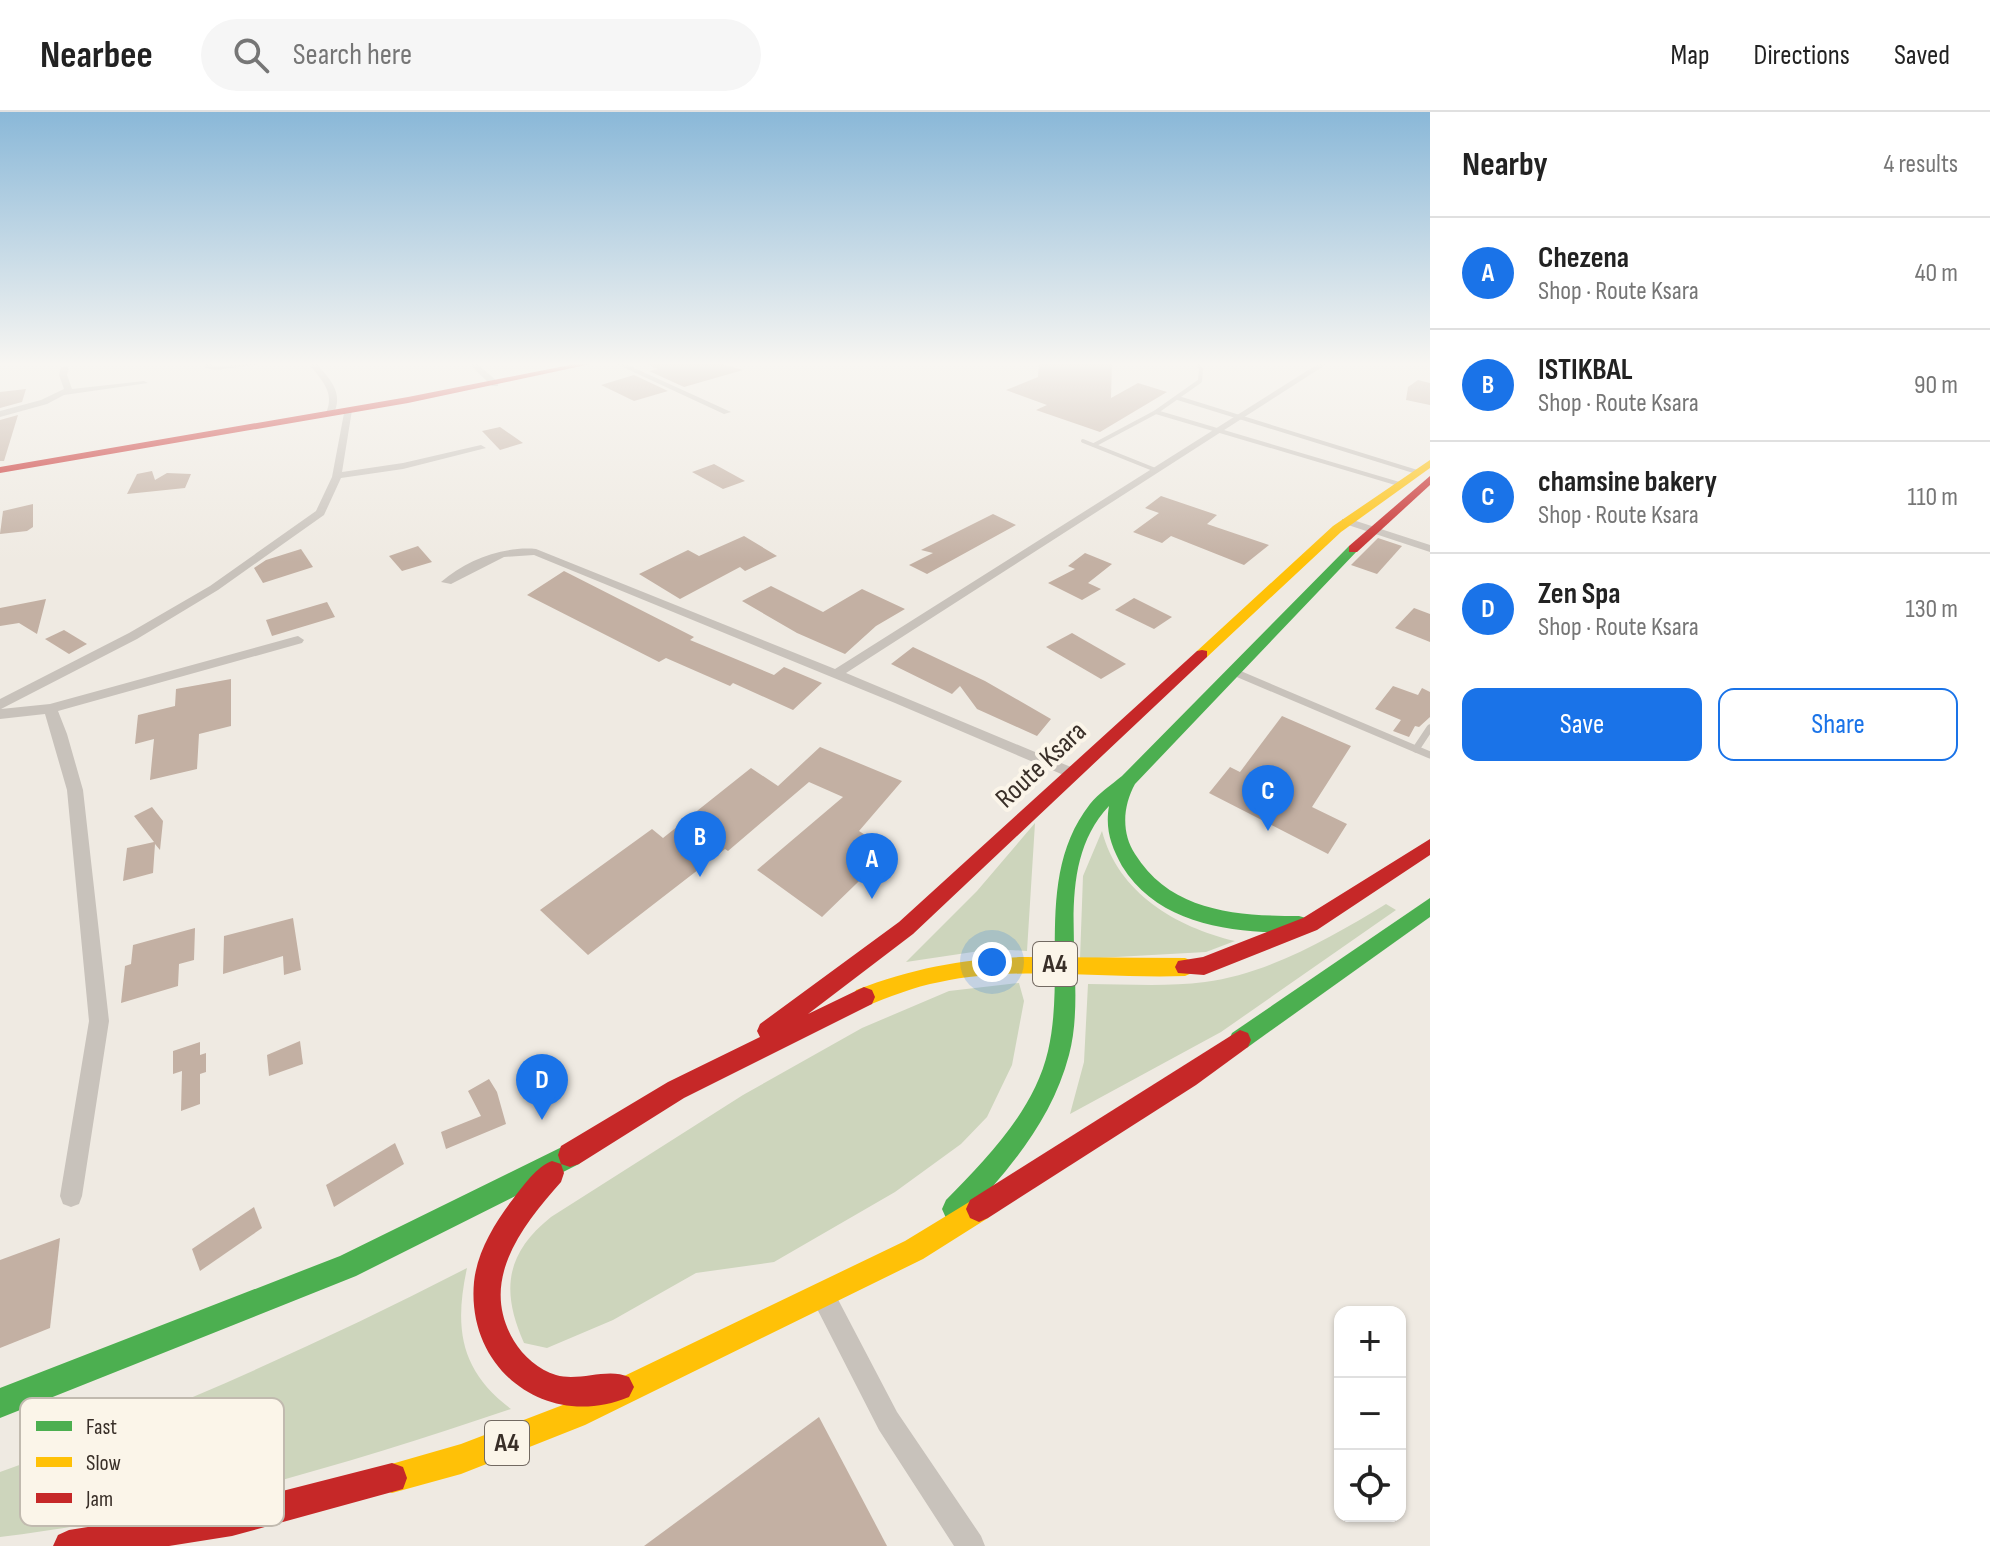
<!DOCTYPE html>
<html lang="en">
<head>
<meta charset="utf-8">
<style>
  :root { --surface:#fff; --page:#f6f6f6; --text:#222; --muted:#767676; --line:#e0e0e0; --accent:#1a73e8 }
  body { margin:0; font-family:"Sofia Sans Condensed",sans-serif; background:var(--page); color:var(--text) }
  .controls { position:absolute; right:24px; bottom:24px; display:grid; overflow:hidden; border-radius:16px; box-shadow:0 2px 6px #0004 }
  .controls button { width:72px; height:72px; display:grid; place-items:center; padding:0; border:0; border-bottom:2px solid var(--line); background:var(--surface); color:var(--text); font:40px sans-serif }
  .you { position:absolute; left:992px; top:850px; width:28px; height:28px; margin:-20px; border:6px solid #fff; border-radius:50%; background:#1a73e8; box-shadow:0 0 0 12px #1a73e833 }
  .badge { display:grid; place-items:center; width:52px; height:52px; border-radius:50%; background:var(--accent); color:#fff; font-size:26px; font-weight:700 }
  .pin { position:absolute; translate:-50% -66px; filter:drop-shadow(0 2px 4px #0008) }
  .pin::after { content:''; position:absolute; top:42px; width:28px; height:24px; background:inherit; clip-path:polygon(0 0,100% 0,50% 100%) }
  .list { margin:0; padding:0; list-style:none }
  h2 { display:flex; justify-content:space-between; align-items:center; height:104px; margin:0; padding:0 32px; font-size:34px }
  h2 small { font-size:26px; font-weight:400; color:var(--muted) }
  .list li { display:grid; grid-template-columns:52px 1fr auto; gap:24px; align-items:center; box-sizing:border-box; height:112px; padding:0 32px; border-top:2px solid var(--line) }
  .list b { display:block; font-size:30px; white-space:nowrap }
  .list p { margin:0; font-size:26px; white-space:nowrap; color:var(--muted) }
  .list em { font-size:26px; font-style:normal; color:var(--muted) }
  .actions { display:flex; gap:16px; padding:24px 32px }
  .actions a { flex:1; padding:18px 0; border:2px solid var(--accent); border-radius:16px; text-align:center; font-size:28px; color:var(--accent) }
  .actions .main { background:var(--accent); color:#fff }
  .icon { flex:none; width:44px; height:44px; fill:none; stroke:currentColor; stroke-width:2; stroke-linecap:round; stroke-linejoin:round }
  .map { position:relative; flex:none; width:1430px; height:1434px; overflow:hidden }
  header { display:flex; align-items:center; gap:48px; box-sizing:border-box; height:112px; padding:0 40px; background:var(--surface); border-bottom:2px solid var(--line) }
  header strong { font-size:38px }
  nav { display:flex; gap:44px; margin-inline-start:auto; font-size:28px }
  .search { width:560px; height:72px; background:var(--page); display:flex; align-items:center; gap:20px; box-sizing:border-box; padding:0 28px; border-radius:44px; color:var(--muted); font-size:30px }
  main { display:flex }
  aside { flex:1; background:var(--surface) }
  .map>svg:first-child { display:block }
</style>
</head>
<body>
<header>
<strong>Nearbee</strong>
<div class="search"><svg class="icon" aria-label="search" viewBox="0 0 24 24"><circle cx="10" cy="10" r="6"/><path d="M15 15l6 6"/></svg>Search here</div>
<nav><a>Map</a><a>Directions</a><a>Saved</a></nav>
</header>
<main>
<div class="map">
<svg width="1430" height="1434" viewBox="0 0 1430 1434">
  <rect width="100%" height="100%" fill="#efeae2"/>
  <g fill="#cdd5bc">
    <polygon points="1035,711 1027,839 993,837 906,850 977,779"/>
    <path d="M1102,719C1118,781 1176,815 1235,829L1206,840L1080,847L1083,764Z"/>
    <path d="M1386,792L1396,798L1221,920L1070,1002L1084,950L1088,872C1126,872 1166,875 1205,870C1268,862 1332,825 1386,792Z"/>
    <path d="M1019,871L1024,889L1012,953L987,1005L961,1032L895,1080L774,1150L696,1161L613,1208L547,1236L524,1231C501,1179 505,1142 551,1105L743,983L862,916L949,879Z"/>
    <path d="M467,1156C454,1216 460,1259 511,1297C346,1353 174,1404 0,1425V1360C161,1303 315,1234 467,1156Z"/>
  </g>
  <g fill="#c3b0a3">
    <polygon points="641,250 715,250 743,258 684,275 649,259 658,257"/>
    <polygon points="1039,250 1112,250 1111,286 1138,271 1167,280 1100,320 1036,298 1047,293 1006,278 1038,265"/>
    <polygon points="634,263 668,279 634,289 601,273"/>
    <polygon points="1418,268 1430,271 1430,293 1406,288 1408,275"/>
    <polygon points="26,277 22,290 0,296 0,280"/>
    <polygon points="18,303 4,349 0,349 0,308"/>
    <polygon points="500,315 523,331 500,338 482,319"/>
    <polygon points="714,352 745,369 723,377 692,360"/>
    <polygon points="152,359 155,368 167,361 191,362 185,376 127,382 137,362"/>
    <polygon points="1161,384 1217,403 1207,412 1269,433 1244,453 1171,424 1162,431 1133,420 1159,401 1145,396"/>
    <polygon points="33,392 33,415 27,419 0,422 3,399"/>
    <polygon points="993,402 1016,413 927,462 909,453 933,441 921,438"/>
    <polygon points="744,424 777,444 745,459 740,455 680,487 639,462 688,438 699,444"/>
    <polygon points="1378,426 1402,434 1377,462 1351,453"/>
    <polygon points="418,434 432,450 402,459 389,444"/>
    <polygon points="301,437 313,455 263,471 254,456 266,448"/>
    <polygon points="1085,441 1112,452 1088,471 1101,477 1082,488 1048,471 1075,457 1068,454"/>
    <polygon points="564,459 694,525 690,528 774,563 784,555 822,571 793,598 733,571 730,574 666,546 659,550 527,483"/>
    <polygon points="771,474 823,500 862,477 905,497 876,514 845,542 797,521 742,489"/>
    <polygon points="1134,486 1172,505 1154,517 1115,498"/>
    <polygon points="46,487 37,522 19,511 0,514 0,496"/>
    <polygon points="327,490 335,505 272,524 266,508"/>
    <polygon points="1414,496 1430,502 1430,530 1395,516"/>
    <polygon points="64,518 87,532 69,542 45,527"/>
    <polygon points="1072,521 1126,552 1101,567 1046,535"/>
    <polygon points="913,535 985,569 1051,607 1037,624 977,597 960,574 952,582 891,552"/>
    <polygon points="231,567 231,614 199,622 197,657 150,668 154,627 135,632 138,603 175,594 176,577"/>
    <polygon points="1393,574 1418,583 1422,576 1430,580 1430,605 1419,615 1415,614 1409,625 1393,619 1401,608 1375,597"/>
    <polygon points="1282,604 1351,634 1312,695 1347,712 1328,742 1209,681 1230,655 1240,660"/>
    <polygon points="820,635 902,669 859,719 890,739 822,805 757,758 843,685 809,670 728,739 725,737 588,843 540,798 652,717 663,726 751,656 778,674"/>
    <polygon points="152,695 163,709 160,738 155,732 153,761 123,769 127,736 154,730 134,704"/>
    <polygon points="293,806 301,858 284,863 283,844 223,862 224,824"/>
    <polygon points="195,816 194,848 179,852 178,874 121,891 125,854 131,852 133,833"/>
    <polygon points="300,929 303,952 269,964 267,943"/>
    <polygon points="200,930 200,943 206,941 206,960 200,962 200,992 181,999 182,959 173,962 173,939"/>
    <polygon points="489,967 497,980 506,1012 446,1037 441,1020 481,1004 468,979"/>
    <polygon points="395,1031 404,1052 334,1095 326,1073"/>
    <polygon points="254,1095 262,1116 200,1159 192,1137"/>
    <polygon points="60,1126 50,1216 0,1236 0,1148"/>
    <polygon points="819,1305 887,1434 644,1434"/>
  </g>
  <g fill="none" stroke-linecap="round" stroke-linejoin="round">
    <g stroke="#c8c2bb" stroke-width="4">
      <polyline points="1178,286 1417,360"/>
      <polyline points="1156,300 1399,372"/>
      <polyline points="1083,329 1153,357"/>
      <polyline points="1094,333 1156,300 1200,269 1201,257 1197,250"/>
    </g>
    <g stroke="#c8c2bb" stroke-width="7">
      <polyline points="1234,560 1430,643"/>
      <polyline points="1416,637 1430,616"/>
    </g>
    <g fill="#c8c2bb" fill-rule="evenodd">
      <polygon points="202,250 210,250 216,254 277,250 216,258 205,256"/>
      <path d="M307,250H315C329,266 345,281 333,303L326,301C336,280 320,266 307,250Z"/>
      <polygon points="467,250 475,250 498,270 498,274 492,274"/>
      <polygon points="612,250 621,250 731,300 724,302"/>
      <path d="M1321,250H1330L846,561L1078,658L1081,662L1073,667L895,591L534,443L504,445L451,472L441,470C466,448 503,434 536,437L835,557Z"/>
      <polygon points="65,254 69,256 67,263 72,277 144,269 148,271 64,283 47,292 0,305 0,299 41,288 64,277 59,263 61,256"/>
      <polygon points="345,296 352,298 342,360 403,351 481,333 486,336 403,357 341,366 324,403 218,478 137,527 1,597 50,592 294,525 298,524 304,528 302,531 58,599 67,622 83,678 109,909 82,1084 79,1092 71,1095 63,1092 60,1084 89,909 67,678 45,602 0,607 0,587 129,521 210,474 316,399 332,365"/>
      <polygon points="1342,407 1350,407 1430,433 1430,440 1342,411"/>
      <polygon points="823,1173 832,1176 897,1300 981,1424 985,1434 954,1434 879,1318 811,1185 814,1176"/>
    </g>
    <g fill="#4caf50" fill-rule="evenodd">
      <path d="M1349,434L1359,437L1135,672C1123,694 1121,720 1135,742C1171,800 1237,804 1299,804L1306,806L1309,812L1306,818C1293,822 1277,820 1263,820C1209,817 1152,803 1122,754C1111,734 1105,717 1109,694C1047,760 1090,865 1069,943C1052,1008 1009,1058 964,1106L955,1110L946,1106L942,1097L946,1088C987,1046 1034,999 1048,939C1067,857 1034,764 1090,692C1099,681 1111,673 1122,664Z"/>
      <polygon points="1430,786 1430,805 1248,935 1240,938 1232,935 1229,928 1232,921"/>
      <polygon points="570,1031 579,1034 582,1043 579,1052 356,1164 0,1306 0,1276 340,1144"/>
    </g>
    <g fill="#ffc107" fill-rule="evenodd">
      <polygon points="1430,348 1430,356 1341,420 1207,545 1197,545 1197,539 1333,414"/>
      <path d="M1023,845L1185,846L1192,849L1195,855L1192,861L1185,864C1104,867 1019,853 940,870C913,875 889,885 864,895L856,892L853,885L856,878C914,856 961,847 1023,845Z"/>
      <polygon points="979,1084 988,1088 992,1097 988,1106 923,1147 585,1313 461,1362 392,1381 381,1377 377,1366 381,1355 461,1332 568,1291 905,1129"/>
    </g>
    <g fill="#c62828" fill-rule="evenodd">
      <polygon points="585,250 600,250 408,291 0,361 0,355 408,285"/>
      <polygon points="1430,364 1430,373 1357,440 1349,440 1349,434"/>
      <polygon points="1202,538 1207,539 1207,545 913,822 808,902 864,875 872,878 875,885 872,892 684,986 579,1052 570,1055 561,1052 558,1043 561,1034 668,970 760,925 757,919 760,912 899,810 1197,539"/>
      <polygon points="1430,727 1430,743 1317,818 1204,863 1178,861 1175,855 1178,849 1203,845 1303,806"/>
      <polygon points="1240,918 1248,921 1251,928 1248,935 1196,973 988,1106 979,1110 970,1106 966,1097 970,1088"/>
      <path d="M552,1049L561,1052L564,1061L561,1070C522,1114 478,1169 514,1229C523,1244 539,1258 556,1263C580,1270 607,1255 629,1265L634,1275L629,1285C547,1319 466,1258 474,1170C477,1140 495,1110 513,1087C524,1073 536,1055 552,1049Z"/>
      <polygon points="392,1351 403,1355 407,1366 403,1377 232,1424 169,1434 53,1434 58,1423 69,1418 232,1392"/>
    </g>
  </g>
  <linearGradient id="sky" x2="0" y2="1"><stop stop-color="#8ab8d8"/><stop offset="0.56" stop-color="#f8f6f2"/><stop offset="1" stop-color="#f8f6f2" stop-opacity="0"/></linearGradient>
  <rect width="1430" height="450" fill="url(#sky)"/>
  <g text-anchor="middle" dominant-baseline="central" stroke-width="8" stroke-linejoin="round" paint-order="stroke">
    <g fill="#fbf5e9" stroke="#736a62" stroke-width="2">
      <rect x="1033" y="830" width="44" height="44" rx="6"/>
      <rect x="485" y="1309" width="44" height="44" rx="6"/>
    </g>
    <g font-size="26" font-weight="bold" fill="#392f28">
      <text x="1055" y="852">A4</text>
      <text x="507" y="1331">A4</text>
    </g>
    <g font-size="28" fill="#392f28" stroke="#fbf5e9">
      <text transform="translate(1041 653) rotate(-43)">Route Ksara</text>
    </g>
  </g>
  <rect x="20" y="1286" width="264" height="128" rx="12" fill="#fbf5e9" stroke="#c1baaf" stroke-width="2"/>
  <rect x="36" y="1309" width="36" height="10" fill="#4caf50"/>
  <rect x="36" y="1345" width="36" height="10" fill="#ffc107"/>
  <rect x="36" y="1381" width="36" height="10" fill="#c62828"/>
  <g font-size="22" fill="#392f28">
    <text x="86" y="1322">Fast</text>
    <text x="86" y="1358">Slow</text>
    <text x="86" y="1394">Jam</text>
  </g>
</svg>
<div class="controls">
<button>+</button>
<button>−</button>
<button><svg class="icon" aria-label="locate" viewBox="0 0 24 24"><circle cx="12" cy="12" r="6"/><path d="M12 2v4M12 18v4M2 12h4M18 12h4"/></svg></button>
</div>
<div class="you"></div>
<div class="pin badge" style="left:872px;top:787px">A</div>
<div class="pin badge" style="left:700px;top:765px">B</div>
<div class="pin badge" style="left:1268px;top:719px">C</div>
<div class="pin badge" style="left:542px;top:1008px">D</div>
</div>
<aside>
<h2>Nearby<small>4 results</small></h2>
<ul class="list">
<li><span class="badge">A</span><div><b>Chezena</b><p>Shop · Route Ksara</p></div><em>40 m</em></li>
<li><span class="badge">B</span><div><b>ISTIKBAL</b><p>Shop · Route Ksara</p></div><em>90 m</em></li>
<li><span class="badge">C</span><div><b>chamsine bakery</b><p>Shop · Route Ksara</p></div><em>110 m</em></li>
<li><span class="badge">D</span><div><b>Zen Spa</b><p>Shop · Route Ksara</p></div><em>130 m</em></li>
</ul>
<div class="actions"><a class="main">Save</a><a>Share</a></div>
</aside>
</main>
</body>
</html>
